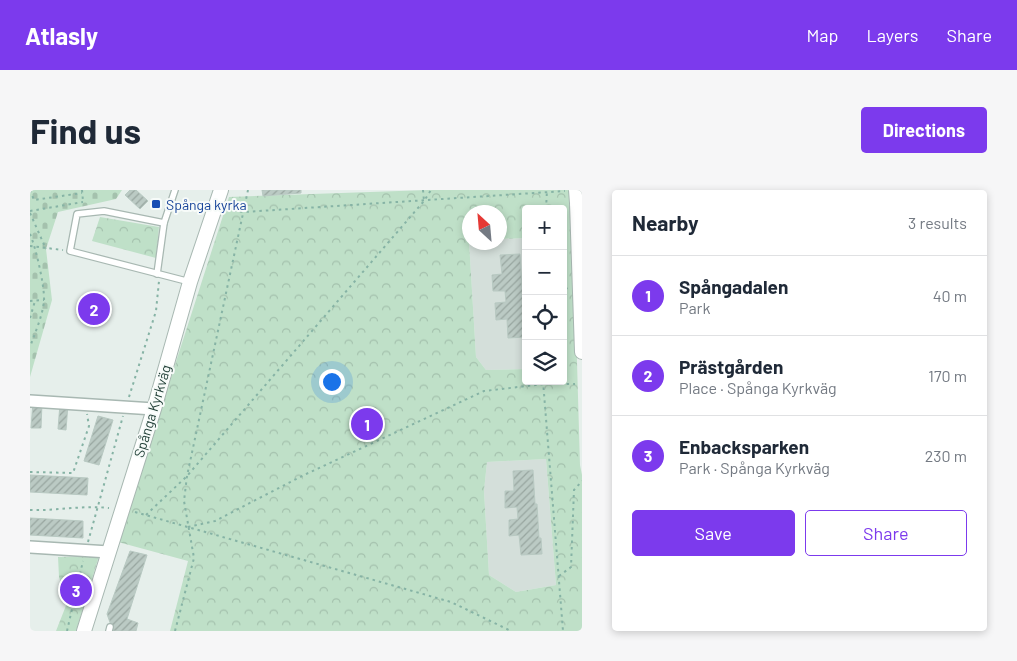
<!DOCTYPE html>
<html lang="en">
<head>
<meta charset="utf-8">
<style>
  :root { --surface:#fff; --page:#f6f6f7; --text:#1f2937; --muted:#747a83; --line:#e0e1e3; --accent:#7c3aed }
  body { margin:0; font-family:Barlow,sans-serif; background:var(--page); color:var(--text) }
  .controls { position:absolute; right:15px; top:15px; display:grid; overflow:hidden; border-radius:5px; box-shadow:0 2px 8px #0003 }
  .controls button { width:45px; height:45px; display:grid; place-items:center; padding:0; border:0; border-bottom:1px solid var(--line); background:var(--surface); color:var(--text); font:25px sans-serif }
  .compass { position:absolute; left:432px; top:15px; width:45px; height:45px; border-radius:50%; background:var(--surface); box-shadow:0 2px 8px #0003; rotate:334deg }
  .you { position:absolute; left:301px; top:191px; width:18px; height:18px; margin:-12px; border:4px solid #fff; border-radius:50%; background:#1a73e8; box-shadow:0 0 0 8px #1a73e833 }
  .badge { display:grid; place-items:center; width:32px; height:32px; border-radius:50%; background:var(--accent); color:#fff; font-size:16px; font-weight:700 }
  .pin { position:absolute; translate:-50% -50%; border:2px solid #fff; box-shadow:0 1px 5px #0006 }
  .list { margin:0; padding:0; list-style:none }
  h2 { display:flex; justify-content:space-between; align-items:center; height:65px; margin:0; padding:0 20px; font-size:21px }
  h2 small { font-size:16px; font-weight:400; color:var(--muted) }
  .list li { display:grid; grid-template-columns:32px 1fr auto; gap:15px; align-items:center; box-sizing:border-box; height:80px; padding:0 20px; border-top:1px solid var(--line) }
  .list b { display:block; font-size:19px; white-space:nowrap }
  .list p { margin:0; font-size:16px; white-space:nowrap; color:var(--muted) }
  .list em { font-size:16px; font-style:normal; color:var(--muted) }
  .actions { display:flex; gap:10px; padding:15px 20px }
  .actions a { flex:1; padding:11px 0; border:1px solid var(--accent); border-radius:5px; text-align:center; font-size:18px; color:var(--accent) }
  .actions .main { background:var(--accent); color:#fff }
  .icon { flex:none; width:28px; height:28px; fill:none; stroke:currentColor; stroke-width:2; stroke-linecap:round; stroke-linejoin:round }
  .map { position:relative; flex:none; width:552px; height:441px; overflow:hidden; border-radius:5px }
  header { display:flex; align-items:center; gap:30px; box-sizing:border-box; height:70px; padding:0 25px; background:var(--accent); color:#fff }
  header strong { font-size:24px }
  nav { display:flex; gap:28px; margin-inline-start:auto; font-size:18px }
  .intro { display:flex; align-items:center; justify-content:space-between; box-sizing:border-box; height:120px; padding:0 30px }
  h1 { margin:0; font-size:35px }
  .button { padding:12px 22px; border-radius:5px; background:var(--accent); color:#fff; font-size:18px; font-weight:700 }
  main { display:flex; gap:30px; padding:0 30px }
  aside { flex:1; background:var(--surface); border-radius:5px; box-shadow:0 2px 8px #0003 }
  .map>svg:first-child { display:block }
</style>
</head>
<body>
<header>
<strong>Atlasly</strong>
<nav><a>Map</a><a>Layers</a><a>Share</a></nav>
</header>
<div class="intro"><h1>Find us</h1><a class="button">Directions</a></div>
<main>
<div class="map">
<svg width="552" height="441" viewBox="0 0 552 441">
  <defs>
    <pattern id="cemetery-stones" width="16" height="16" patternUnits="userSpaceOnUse" patternTransform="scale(1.25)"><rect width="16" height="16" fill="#bfe0c8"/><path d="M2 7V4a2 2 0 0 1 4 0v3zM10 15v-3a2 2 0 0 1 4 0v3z" fill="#a4c1ad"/></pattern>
    <pattern id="park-crowns" width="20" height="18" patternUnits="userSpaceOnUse" patternTransform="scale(1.25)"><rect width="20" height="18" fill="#bfe0c8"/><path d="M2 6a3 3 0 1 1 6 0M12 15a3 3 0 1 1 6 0" fill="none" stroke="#a4c1ad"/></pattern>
    <pattern id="building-hatch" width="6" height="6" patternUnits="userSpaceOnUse" patternTransform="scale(1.25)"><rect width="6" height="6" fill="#bbcac4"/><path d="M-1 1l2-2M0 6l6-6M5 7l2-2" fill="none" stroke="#98a6a0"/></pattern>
  </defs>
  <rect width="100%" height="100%" fill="#e6efeb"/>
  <g fill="#d4dfda">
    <polygon points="496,48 496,179 456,180 446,167 439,51 440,52 470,52 470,49"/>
    <polygon points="516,269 526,395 486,402 459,385 454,301 457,272"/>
  </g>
  <polygon fill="url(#cemetery-stones)" points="0,0 92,0 86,9 28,22 16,59 22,110 0,187"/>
  <g fill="url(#park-crowns)" fill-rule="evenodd">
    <path d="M398,0H542L550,275L552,285V441H140L158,371L88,352L199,7ZM496,19H533V191H496V179L456,180L446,167L439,51L440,22H470V49L496,48ZM516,269L526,395L486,402L459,385L454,301L457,272Z"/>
    <polygon points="70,27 129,37 126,68 62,51"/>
    <polygon points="69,366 46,441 26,441 37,413 29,387 28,367"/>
  </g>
  <g fill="url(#building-hatch)" stroke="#b8c9c2">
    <polygon points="100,0 106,0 118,11 110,19 95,5"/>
    <polygon points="232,0 271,0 271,3 233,6"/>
    <polygon points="490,64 492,97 494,97 496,147 478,148 477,129 466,130 465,113 476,112 475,101 463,101 462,85 472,84 470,65"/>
    <polygon points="53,105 80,114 74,133 47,125"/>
    <polygon points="3,212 12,213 11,238 1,238"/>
    <polygon points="30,214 38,214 36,240 28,239"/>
    <polygon points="68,226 83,230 69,275 54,271"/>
    <polygon points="503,280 505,314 507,314 509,348 511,348 512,364 491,365 489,345 479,346 479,330 488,329 487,317 475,318 475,301 484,301 483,281"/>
    <polygon points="0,285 58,288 57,305 0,302"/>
    <polygon points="0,328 53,331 53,348 0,345"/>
    <polygon points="100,361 117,365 97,429 108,433 106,441 83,441 77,424"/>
  </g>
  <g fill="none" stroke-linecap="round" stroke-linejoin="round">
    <defs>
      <g id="service">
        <polyline points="134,33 74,21 47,24 40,61 160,92"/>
        <polyline points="127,84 134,33 145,0"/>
        <polyline points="79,441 80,437"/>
      </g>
      <g id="minor">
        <polyline points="0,211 124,219"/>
        <polyline points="0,357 79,362"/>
      </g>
      <g id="tertiary">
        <polyline points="547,13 552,162"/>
        <polyline points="54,441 124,219 160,92 191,0"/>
      </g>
    </defs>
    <use href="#service" stroke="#a8b8b2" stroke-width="8"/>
    <use href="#minor" stroke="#a8b8b2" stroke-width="14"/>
    <use href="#tertiary" stroke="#a8b8b2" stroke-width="16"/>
    <g stroke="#86b3a5" stroke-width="2" stroke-dasharray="2.5 4" stroke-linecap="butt">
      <polyline points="0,0 4,10 52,3"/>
      <polyline points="52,0 53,11"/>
      <polyline points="393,0 394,11"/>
      <polyline points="147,14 174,17"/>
      <polyline points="516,19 517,0"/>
      <polyline points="197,20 214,22 535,1"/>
      <polyline points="0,21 53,12"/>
      <polyline points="0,23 16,59"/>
      <path d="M0,44C6,58 15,97 14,112C12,127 5,143 0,157"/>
      <polyline points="0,56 33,60"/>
      <polyline points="533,105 535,99 538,98"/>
      <polyline points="0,111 14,110"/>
      <polyline points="0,128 5,111"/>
      <polyline points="513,191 533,441"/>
      <polyline points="99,207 126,121 129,91"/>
      <polyline points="0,282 43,283 59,236 57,224"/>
      <path d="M0,320C27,321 52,315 79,318"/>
      <polyline points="105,322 421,412 481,441"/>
      <polyline points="116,325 157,286 394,11 401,0"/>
      <polyline points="158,337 185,331 274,285 454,201 514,194 545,194"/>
      <polyline points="58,352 93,226"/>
      <polyline points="529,386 541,377 544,300 552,291"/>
      <polyline points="37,441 53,371"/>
      <polyline points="145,441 164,368 154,311 157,286 218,0"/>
    </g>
    <use href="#service" stroke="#fff" stroke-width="5.5"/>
    <use href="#minor" stroke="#fff" stroke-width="11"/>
    <use href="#tertiary" stroke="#fff" stroke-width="14"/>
    <defs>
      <polyline id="tertiary-bridge" points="546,0 547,13"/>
    </defs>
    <use href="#tertiary-bridge" stroke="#a8b8b2" stroke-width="16" stroke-linecap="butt"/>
    <use href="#tertiary-bridge" stroke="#fff" stroke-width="14"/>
  </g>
  <rect fill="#1a4fb4" stroke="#f7fbf9" stroke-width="2" x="121" y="9" width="10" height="10" rx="2.5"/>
  <g text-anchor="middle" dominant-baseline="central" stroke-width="4" stroke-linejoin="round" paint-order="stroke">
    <g font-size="14" fill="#164399" stroke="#f7fbf9" text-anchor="start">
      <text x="136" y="14">Spånga kyrka</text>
    </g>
    <g font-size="14" fill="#24423a" stroke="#f7fbf9">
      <text transform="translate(122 221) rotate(-73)">Spånga Kyrkväg</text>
    </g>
  </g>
</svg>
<div class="controls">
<button>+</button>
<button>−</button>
<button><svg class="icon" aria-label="locate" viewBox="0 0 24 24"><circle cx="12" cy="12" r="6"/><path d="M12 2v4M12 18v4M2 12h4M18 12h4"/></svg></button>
<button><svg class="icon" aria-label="layers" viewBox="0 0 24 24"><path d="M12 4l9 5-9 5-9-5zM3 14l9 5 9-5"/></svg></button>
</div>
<svg class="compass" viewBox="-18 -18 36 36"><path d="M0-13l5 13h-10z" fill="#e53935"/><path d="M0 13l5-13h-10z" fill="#747a83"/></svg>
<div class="you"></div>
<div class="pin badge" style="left:337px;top:234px">1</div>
<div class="pin badge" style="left:64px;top:119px">2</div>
<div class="pin badge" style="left:46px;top:400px">3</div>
</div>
<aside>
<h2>Nearby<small>3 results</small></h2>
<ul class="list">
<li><span class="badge">1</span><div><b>Spångadalen</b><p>Park</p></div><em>40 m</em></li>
<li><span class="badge">2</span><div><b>Prästgården</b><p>Place · Spånga Kyrkväg</p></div><em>170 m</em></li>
<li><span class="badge">3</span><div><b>Enbacksparken</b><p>Park · Spånga Kyrkväg</p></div><em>230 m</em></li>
</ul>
<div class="actions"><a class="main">Save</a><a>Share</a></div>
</aside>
</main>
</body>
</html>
